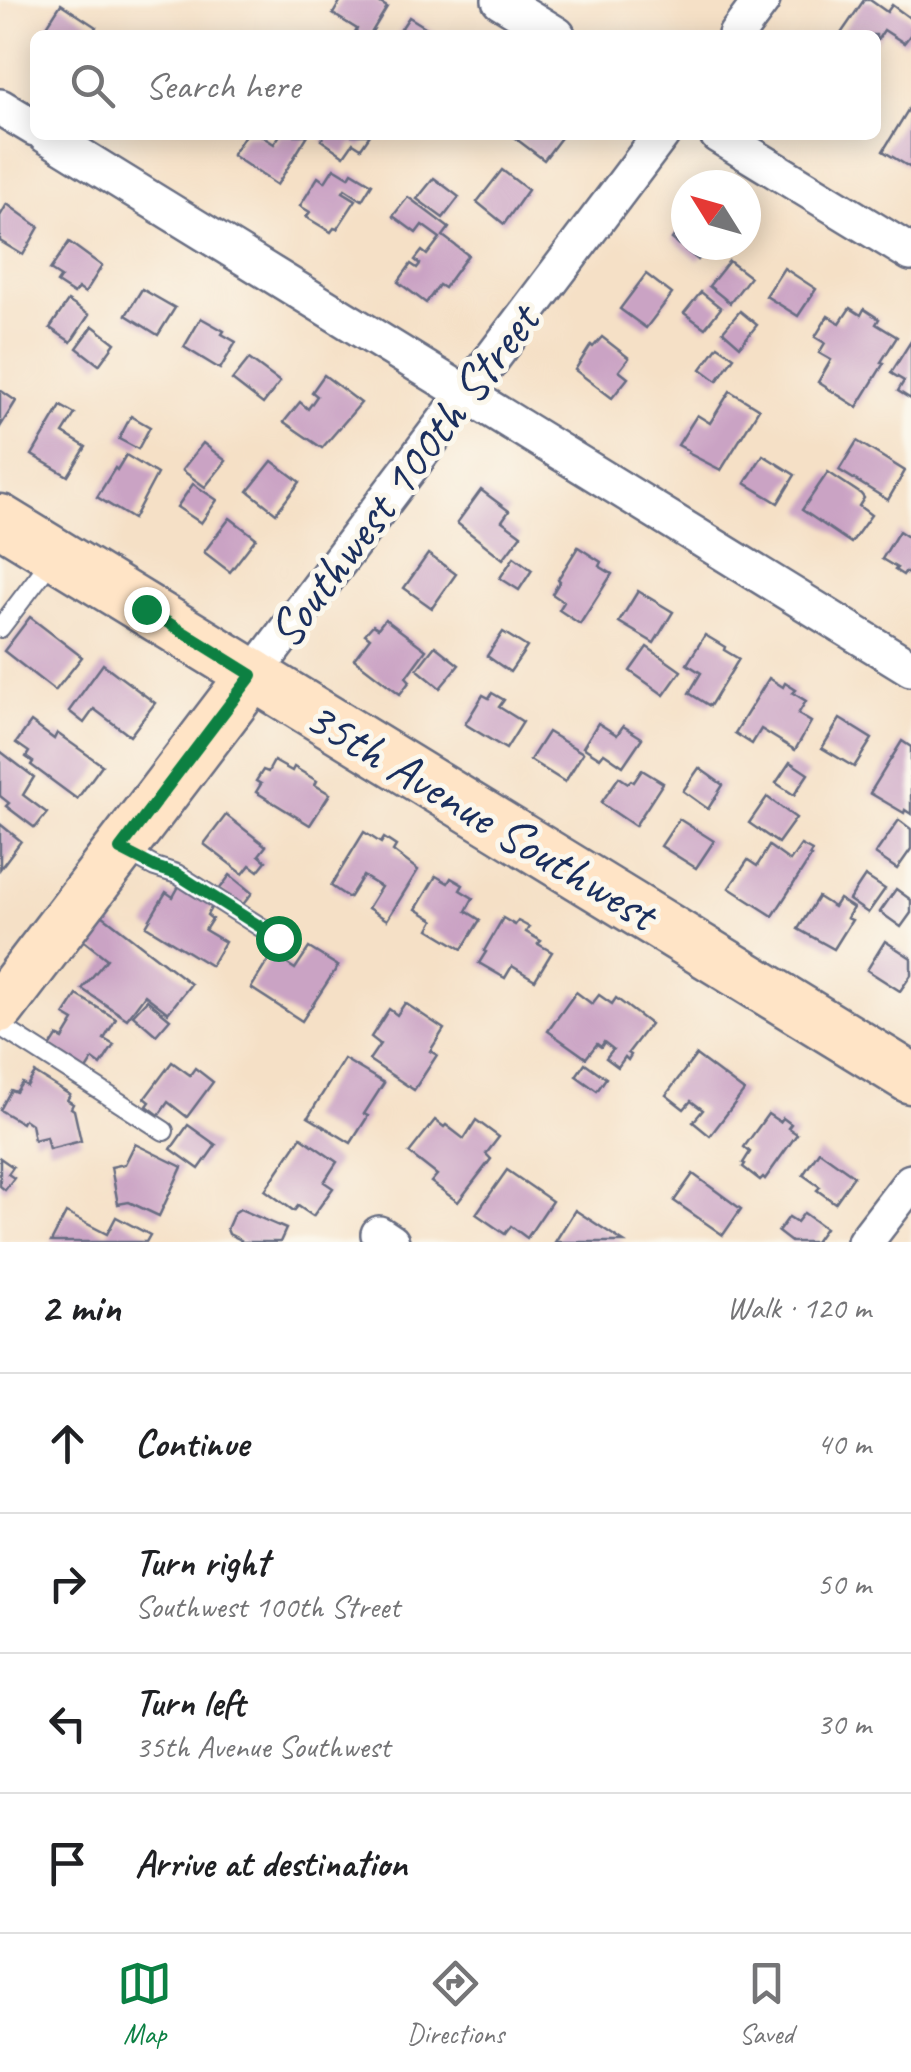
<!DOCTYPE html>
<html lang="en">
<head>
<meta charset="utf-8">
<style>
  :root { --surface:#fff; --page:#f2f2f2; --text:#202124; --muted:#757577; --line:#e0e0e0; --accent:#0b8043 }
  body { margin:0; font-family:Caveat,sans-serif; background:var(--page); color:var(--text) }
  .compass { position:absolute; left:671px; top:170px; width:90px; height:90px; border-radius:50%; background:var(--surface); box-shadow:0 5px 25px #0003; rotate:307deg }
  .stop { position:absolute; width:30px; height:30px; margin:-22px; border:8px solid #0b8043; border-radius:50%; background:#fff }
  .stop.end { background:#0b8043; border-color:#fff; box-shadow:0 2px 10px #0008 }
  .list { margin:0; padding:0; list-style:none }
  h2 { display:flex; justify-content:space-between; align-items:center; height:130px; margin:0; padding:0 40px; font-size:42px }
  h2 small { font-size:32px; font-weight:400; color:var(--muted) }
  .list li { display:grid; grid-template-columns:65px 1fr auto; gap:30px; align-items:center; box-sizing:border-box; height:140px; padding:0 40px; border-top:2px solid var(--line) }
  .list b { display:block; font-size:38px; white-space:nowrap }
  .list p { margin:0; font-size:32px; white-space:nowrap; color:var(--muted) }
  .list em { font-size:32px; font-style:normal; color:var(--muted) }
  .icon { flex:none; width:55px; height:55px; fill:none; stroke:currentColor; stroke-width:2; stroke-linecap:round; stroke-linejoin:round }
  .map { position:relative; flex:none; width:911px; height:1242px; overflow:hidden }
  .search { position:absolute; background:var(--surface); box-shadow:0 5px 25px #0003; left:30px; right:30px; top:30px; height:110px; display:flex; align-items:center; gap:25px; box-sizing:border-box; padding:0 35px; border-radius:15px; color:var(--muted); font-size:38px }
  .sheet { height:690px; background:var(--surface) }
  nav { display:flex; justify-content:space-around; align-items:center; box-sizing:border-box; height:140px; border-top:2px solid var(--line); background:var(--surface); font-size:28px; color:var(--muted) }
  nav a { display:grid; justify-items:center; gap:5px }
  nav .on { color:var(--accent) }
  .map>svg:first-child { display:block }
</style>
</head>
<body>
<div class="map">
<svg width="911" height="1242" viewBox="0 0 911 1242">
  <rect width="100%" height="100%" fill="#fbf7ec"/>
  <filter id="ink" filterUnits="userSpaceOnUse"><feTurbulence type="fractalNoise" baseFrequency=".01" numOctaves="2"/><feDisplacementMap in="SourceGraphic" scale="20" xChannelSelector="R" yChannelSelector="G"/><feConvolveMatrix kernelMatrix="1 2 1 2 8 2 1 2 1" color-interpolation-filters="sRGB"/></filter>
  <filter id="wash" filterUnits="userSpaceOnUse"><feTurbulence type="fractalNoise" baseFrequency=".0048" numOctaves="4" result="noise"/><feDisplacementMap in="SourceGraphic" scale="40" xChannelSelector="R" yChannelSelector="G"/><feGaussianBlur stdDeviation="2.25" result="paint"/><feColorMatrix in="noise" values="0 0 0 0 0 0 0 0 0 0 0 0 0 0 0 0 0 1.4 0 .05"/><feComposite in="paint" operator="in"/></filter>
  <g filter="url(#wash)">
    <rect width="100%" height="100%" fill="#f5e0c6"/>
    <g id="blocks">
      <g fill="#caa3c4">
        <polygon points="341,0 375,0 387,7 370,35 354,35 357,29 333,14"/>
        <polygon points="864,0 870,0 887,12 892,5 911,19 911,34 904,43 884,30 876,42 876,35 840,35"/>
        <polygon points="61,4 96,27 91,35 48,35 43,32"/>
        <polygon points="409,17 438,35 397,35"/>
        <polygon points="911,105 911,168 883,151"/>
        <polygon points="245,135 260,135 274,144 280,135 308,135 277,185 232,155"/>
        <polygon points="325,135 370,135 361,148 353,143 344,156 321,140"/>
        <polygon points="511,135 563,135 544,160"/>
        <polygon points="334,168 349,177 352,172 372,184 362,200 345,189 343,192 356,200 337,229 334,228 331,232 306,217 310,212 300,206 318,177 325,182"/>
        <polygon points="502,170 528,190 504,224 477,202"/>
        <polygon points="434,178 459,197 443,218 417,199"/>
        <polygon points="408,197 449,228 443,236 468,255 444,288 439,285 426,303 398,282 411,264 417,268 420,264 415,260 422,251 427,255 440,238 422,225 416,233 393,216"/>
        <polygon points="7,204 39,227 23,255 0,241 0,216"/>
        <polygon points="686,219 686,245 710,245 698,260 672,239"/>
        <polygon points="69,242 102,266 85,293 78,288 74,294 57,283 61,277 50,270"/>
        <polygon points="729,261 750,277 730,303 709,286"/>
        <polygon points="784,268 816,289 798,316 766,296"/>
        <polygon points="646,274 672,294 646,328 620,309"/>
        <polygon points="142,289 175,308 158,335 126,315"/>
        <polygon points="701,292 721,308 705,328 684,313"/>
        <polygon points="68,301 89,315 71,342 50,328"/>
        <polygon points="850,308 861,315 864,309 879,319 876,324 897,337 881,362 884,363 857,407 818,382 831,360 819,353 825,343 815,337 828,316 840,323"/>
        <polygon points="740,311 757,325 740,346 723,331"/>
        <polygon points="201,318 224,331 222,334 236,342 220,369 184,347"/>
        <polygon points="93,326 115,343 99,365 77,348"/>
        <polygon points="602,337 629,358 619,371 628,378 612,398 575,370 591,345 593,347"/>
        <polygon points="911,341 911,399 898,391 904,381 891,373"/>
        <polygon points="718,346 734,357 717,381 701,369"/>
        <polygon points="249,359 280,382 263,404 232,380"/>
        <polygon points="324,375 361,403 322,448 284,422 300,402 308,409 317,396 312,392"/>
        <polygon points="0,390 16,401 0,427"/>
        <polygon points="730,391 759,409 721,470 688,453 689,451 678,445 697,415 710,423"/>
        <polygon points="61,406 75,414 63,433 86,447 68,476 32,455"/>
        <polygon points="131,416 150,427 138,449 119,439"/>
        <polygon points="857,441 905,471 888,500 839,470"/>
        <polygon points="203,443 226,461 205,487 182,470"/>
        <polygon points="126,455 157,474 133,519 97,497 115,468 117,470"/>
        <polygon points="763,455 795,475 778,503 745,483"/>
        <polygon points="272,461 300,482 276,513 248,491"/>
        <polygon points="828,472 861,494 864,498 859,506 871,515 851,543 802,510"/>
        <polygon points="193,484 217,500 201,523 177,507"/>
        <polygon points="481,490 509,511 502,521 521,535 503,559 457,523"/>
        <polygon points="230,518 256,538 230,572 204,552"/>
        <polygon points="899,531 911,539 911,576 905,572 903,575 895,570 897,568 882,559"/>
        <polygon points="578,547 601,562 599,566 612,574 580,624 559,610 564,602 552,594 560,581 558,579"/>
        <polygon points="428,554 456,574 432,608 404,588"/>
        <polygon points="514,557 532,570 519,590 500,578"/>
        <polygon points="638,591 673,612 654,643 619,622"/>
        <polygon points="30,617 82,657 55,691 4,651"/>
        <polygon points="385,619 426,650 406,677 410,681 400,694 354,659 370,638 365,634 373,625 378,628"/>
        <polygon points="503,632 527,647 510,672 487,656"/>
        <polygon points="705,635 725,647 724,650 739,659 710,706 689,693 701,673 687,664"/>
        <polygon points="435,646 459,665 440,688 417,669"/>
        <polygon points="647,647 681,671 664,695 630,671"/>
        <polygon points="103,664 155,703 130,736 94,709 84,723 69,711"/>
        <polygon points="769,678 783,687 785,683 796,690 793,693 806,701 798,714 811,722 795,750 761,729 752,744 735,733"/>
        <polygon points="492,693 504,700 499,707 523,722 506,749 465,724 483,695 489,698"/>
        <polygon points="840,719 872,739 854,767 822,748"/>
        <polygon points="31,722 54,739 57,733 102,765 77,799 31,765 33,762 26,757 29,752 16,743"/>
        <polygon points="598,723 617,735 623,726 642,738 623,766 604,753 600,758 583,747"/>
        <polygon points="548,732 583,753 565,782 530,760"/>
        <polygon points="902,741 911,747 911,814 905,810 904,813 870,793"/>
        <polygon points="0,751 34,777 23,795 47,813 35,828 6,806 9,803 0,796"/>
        <polygon points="274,761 292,771 294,767 317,781 315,785 330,794 310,825 256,792 261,784 256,781 263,770 268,772"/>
        <polygon points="790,762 808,774 794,795 776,783"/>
        <polygon points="699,768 723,785 708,809 683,791"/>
        <polygon points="642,770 663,783 635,826 601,803 619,777 628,783 631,780 634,782"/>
        <polygon points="767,797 796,818 778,843 749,823"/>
        <polygon points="226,815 266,846 259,855 266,861 258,871 250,865 243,874 204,844"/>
        <polygon points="679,819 714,841 696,868 661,846"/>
        <polygon points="899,820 911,829 911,849 897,869 875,854"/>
        <polygon points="0,824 21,841 0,869"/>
        <polygon points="364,832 381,843 384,838 396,846 393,851 418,870 387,920 368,908 381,887 363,876 349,898 331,886"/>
        <polygon points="801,845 812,851 809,856 811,857 773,916 729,888 748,860 757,866 769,846 790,861"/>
        <polygon points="230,875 252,893 241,907 219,890"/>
        <polygon points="436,876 448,883 451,878 463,885 460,890 473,898 466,911 480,920 462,949 429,929 434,920 416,909"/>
        <polygon points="865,876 885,889 868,913 849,900"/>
        <polygon points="182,881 215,901 207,915 212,919 205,930 225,942 211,966 146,926 166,892 173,897"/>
        <polygon points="896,889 911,900 911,913 901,927 880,912"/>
        <polygon points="818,897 834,907 839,899 853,908 847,918 852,920 834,949 798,929"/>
        <polygon points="98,912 191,984 168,1013 145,995 127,1019 82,989 107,959 79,937"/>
        <polygon points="503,918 515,925 518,921 529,927 526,932 541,941 538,944 552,952 535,980 512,966 505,978 479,963 486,952 484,951"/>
        <polygon points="885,941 911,958 911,975 900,991 867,970"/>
        <polygon points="309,948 338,966 302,1021 251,988 272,954 295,969"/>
        <polygon points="576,992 592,1004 599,995 612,1004 616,998 650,1024 628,1053 631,1055 628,1060 625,1057 618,1067 606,1058 613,1049 604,1042 601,1047 597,1044 586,1058 548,1031"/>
        <polygon points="77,995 116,1019 104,1039 114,1045 101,1065 93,1059 86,1070 50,1047 57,1036 63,1039 74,1021 64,1015"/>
        <polygon points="147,1000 170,1019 156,1035 133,1015"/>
        <polygon points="405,1003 444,1029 430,1051 437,1055 414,1090 369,1060 380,1044 371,1037 389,1009 397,1015"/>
        <polygon points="696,1055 744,1091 710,1136 693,1122 703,1110 691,1101 684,1109 666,1095"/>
        <polygon points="344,1059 384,1083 364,1114 368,1116 351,1143 308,1117"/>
        <polygon points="172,1062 190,1075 195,1068 213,1082 187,1117 168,1102 159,1115 147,1106 150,1102 145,1098"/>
        <polygon points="585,1063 606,1078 597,1091 576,1076"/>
        <polygon points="35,1073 70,1095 67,1100 73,1104 71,1108 74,1110 81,1141 49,1149 46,1137 34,1140 31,1124 24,1119 22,1123 0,1110 11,1090 16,1092 22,1083 27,1086"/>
        <polygon points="768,1114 780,1122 783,1118 791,1124 788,1128 797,1134 765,1179 763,1177 760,1180 743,1167 745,1164 743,1163 750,1152 744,1147"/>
        <polygon points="435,1120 444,1127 446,1125 464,1139 476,1120 499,1137 486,1154 491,1159 458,1202 431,1182 437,1175 409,1153"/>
        <polygon points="188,1125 216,1145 199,1169 171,1149"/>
        <polygon points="301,1137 337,1162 324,1182 333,1188 313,1216 298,1206 294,1211 265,1190"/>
        <polygon points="135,1144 182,1167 159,1216 129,1202 118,1204 111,1167 125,1164"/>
        <polygon points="819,1151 854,1176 835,1203 817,1190 820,1187 803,1175"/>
        <polygon points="0,1158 13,1167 8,1174 14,1178 5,1190 0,1186"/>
        <polygon points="507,1170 552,1201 527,1238 511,1226 505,1234 476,1214"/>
        <polygon points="693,1174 741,1209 723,1235 674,1201"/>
        <polygon points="240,1209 286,1229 280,1242 240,1242 241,1240 229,1234 227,1229 234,1213"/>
        <polygon points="575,1210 624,1242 555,1242"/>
        <polygon points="66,1213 107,1234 116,1217 150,1235 146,1242 51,1242"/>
        <polygon points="804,1213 825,1228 815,1242 791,1242 778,1232 789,1217 797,1222"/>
      </g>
    </g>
  </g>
  <g filter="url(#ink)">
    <use href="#blocks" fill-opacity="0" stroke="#676d82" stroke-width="2.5"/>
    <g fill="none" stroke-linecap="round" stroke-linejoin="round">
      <defs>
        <g id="lane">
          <polyline points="0,628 54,557"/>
          <polyline points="125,851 155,867 177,874 278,938"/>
          <polyline points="0,1026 164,1131"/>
        </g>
        <g id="street">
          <polyline points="500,0 557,35"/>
          <polyline points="736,35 762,0"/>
          <polyline points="0,107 35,128"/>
          <polyline points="46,135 911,668"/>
          <polyline points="718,135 911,253"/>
          <polyline points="253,675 661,135"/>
          <polyline points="379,1234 391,1242"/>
          <polyline points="865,1242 911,1182"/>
        </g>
        <g id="secondary">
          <polyline points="0,520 911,1078"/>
          <polyline points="0,1007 253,675"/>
        </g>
      </defs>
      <use href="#lane" stroke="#676d82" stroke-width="22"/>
      <use href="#street" stroke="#676d82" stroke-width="40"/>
      <use href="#secondary" stroke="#676d82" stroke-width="55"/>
      <use href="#lane" stroke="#fff" stroke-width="18"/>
      <use href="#street" stroke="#fff" stroke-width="35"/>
      <use href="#secondary" stroke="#ffe4c6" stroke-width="50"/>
    </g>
  </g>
  <g fill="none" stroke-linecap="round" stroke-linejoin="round" filter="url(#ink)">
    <polyline stroke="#0b8043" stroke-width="12" points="146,609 252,675 120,849 155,867 177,874 278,938"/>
  </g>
  <g text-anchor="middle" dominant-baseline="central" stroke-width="10" stroke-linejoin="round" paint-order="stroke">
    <g font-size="50" fill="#1b2f5e" stroke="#fbf7ec">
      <text transform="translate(403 476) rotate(-53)">Southwest 100th Street</text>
      <text transform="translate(481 815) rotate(31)">35th Avenue Southwest</text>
    </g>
  </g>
</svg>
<svg class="compass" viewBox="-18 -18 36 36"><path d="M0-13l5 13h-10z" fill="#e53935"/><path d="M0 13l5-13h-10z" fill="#757577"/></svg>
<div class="stop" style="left:278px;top:938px"></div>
<div class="stop end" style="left:146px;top:609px"></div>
<div class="search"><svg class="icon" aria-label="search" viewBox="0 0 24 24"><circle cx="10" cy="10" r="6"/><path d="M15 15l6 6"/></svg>Search here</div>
</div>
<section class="sheet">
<h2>2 min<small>Walk · 120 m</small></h2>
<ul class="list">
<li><svg class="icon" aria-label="ahead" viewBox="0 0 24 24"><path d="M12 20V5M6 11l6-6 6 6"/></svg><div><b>Continue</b></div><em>40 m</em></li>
<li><svg class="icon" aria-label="right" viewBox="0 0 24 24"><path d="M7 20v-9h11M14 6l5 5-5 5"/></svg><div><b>Turn right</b><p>Southwest 100th Street</p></div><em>50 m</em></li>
<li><svg class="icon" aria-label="left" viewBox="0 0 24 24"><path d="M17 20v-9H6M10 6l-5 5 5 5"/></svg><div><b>Turn left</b><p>35th Avenue Southwest</p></div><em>30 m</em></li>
<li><svg class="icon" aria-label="arrive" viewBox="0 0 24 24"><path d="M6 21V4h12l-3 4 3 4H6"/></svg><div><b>Arrive at destination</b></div></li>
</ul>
</section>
<nav>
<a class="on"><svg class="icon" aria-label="map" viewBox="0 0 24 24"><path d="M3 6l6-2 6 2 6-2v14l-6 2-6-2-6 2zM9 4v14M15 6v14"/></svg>Map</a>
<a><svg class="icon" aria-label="directions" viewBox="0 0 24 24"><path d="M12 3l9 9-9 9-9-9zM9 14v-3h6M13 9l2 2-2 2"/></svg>Directions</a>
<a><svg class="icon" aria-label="saved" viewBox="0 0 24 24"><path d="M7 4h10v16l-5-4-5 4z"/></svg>Saved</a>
</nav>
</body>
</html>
